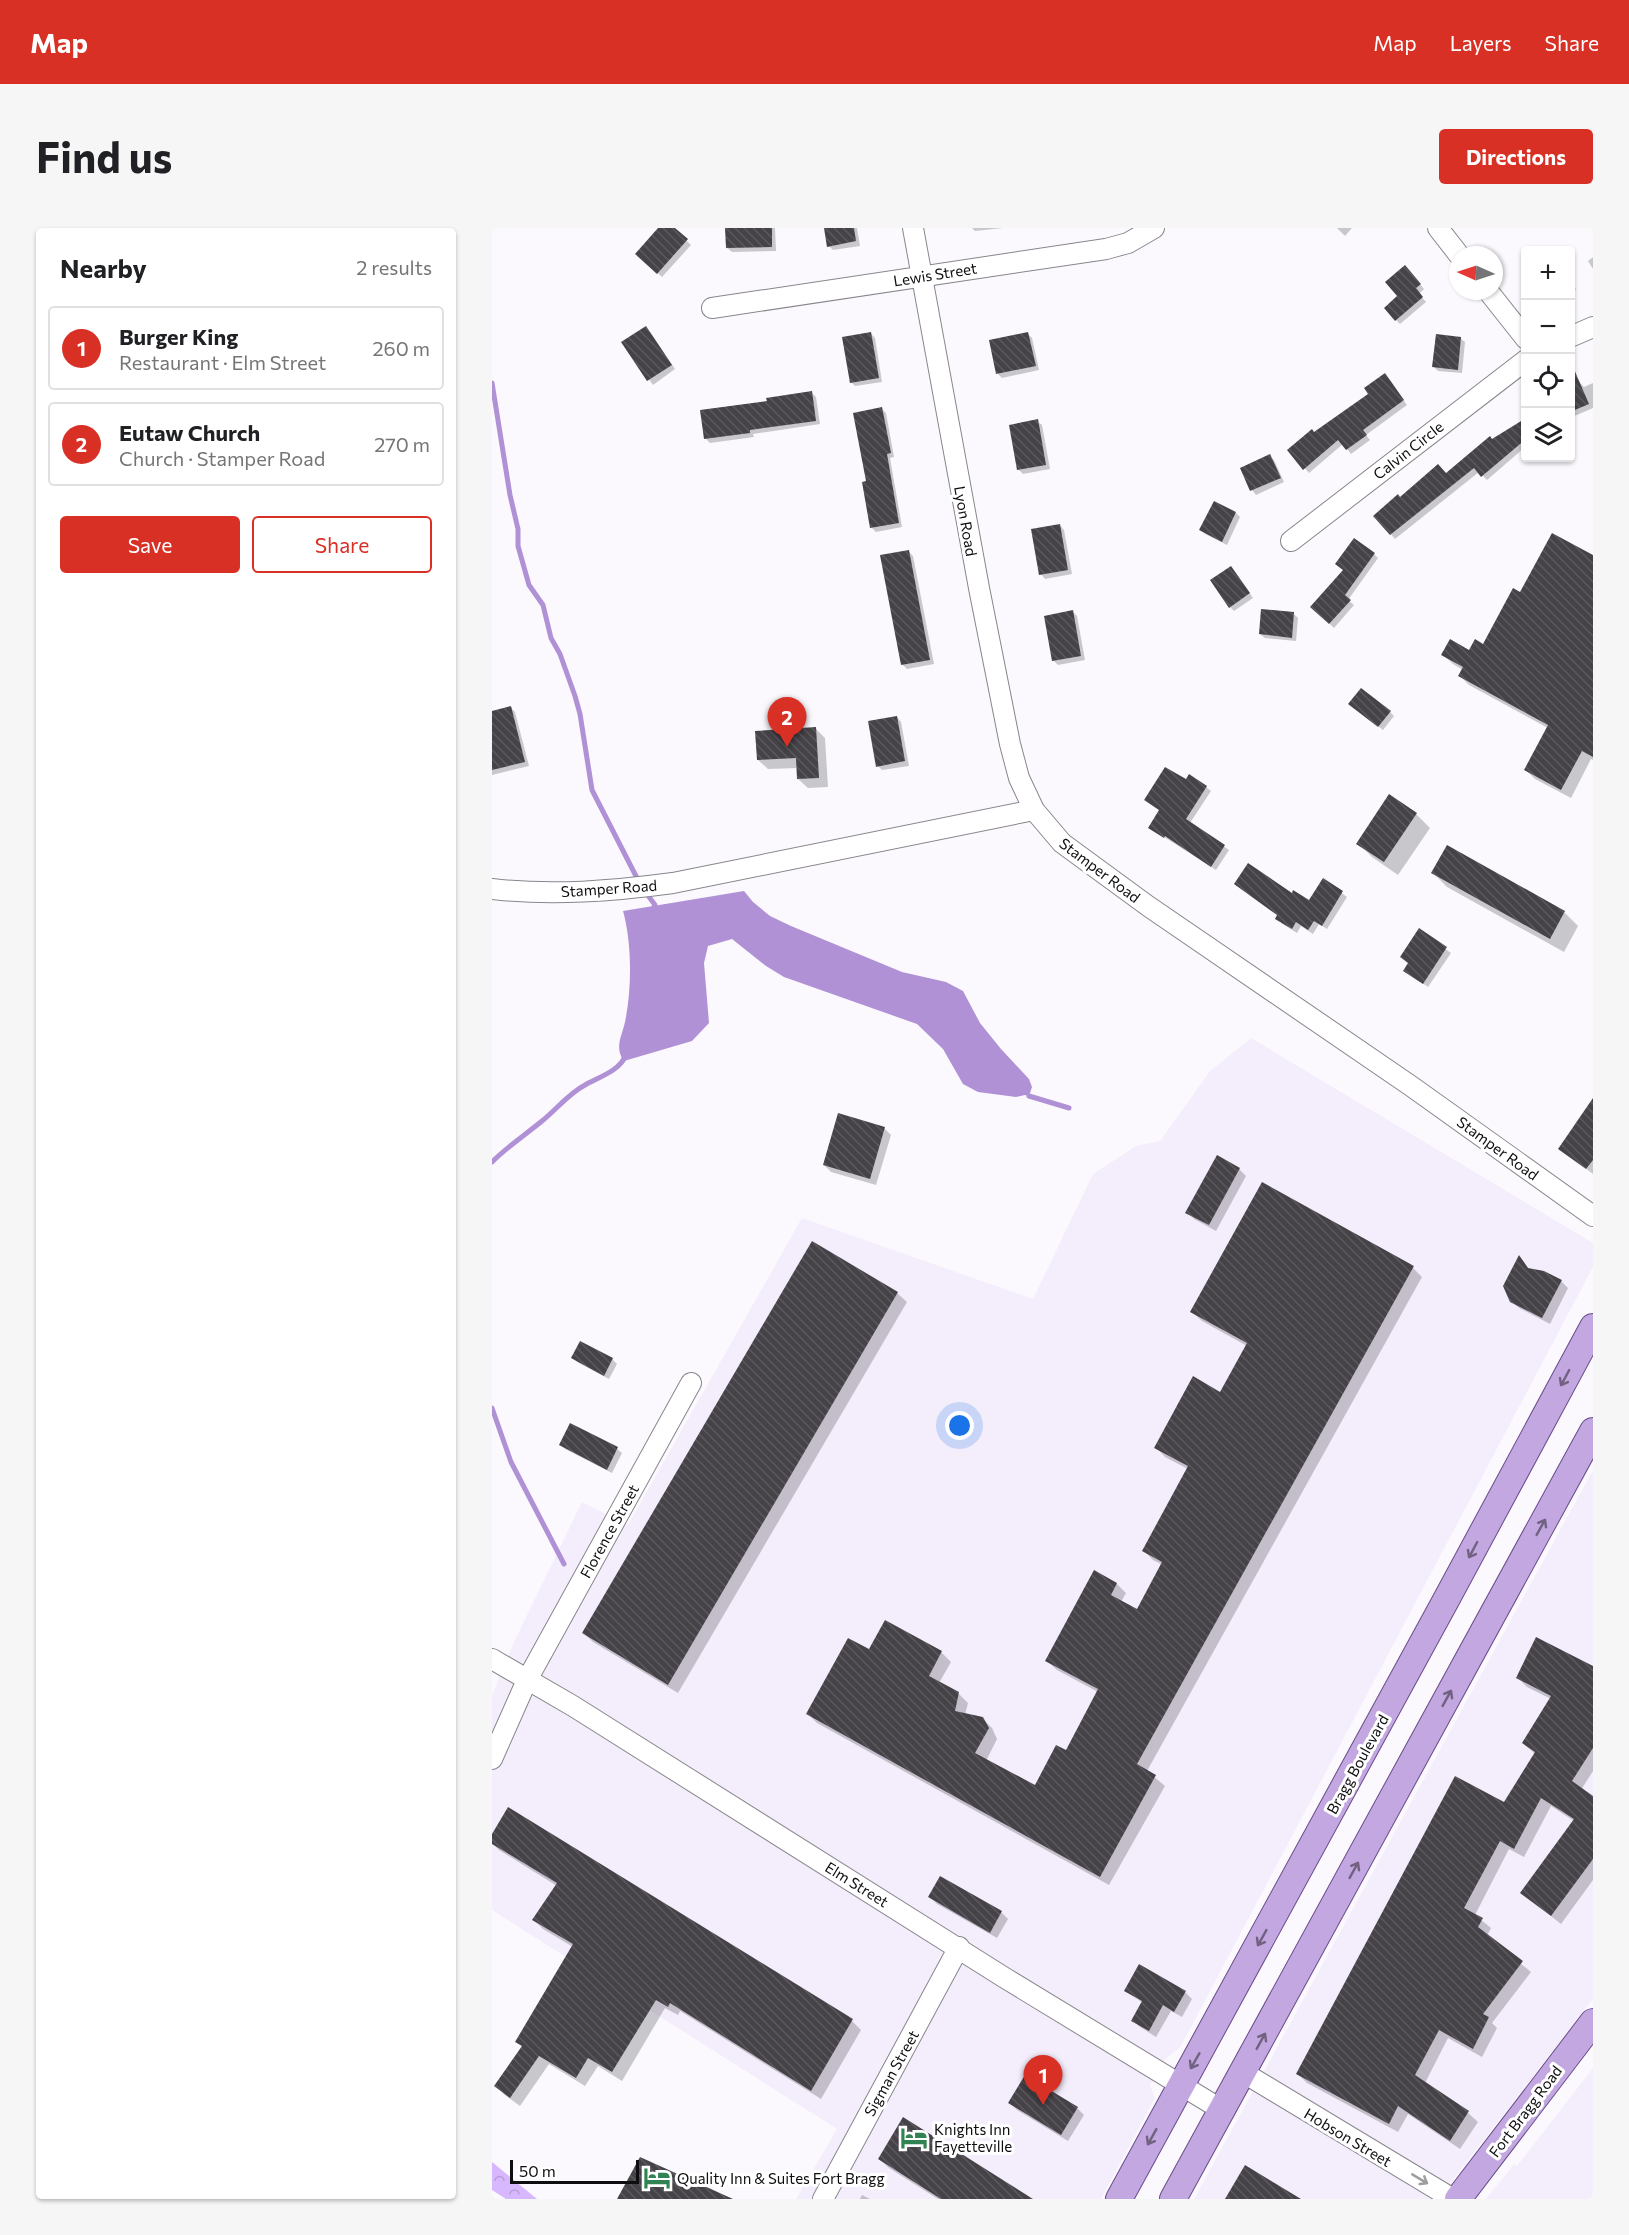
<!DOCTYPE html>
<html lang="en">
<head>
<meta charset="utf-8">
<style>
  :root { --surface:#fff; --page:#f6f6f6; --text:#202124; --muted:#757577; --line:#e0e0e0; --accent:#d93025 }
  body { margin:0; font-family:Commissioner,sans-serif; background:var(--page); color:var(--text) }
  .controls { position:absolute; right:18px; top:18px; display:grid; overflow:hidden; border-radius:6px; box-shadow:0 2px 4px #0004 }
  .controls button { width:54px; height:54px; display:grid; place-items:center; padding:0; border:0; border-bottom:2px solid var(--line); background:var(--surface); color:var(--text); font:30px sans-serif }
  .compass { position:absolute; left:957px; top:18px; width:54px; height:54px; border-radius:50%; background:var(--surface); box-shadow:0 2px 4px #0004; rotate:273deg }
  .scale { position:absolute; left:18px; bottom:15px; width:129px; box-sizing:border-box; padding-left:6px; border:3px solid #0e0d0f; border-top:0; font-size:16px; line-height:21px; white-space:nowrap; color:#0e0d0f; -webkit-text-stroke:4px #fff; paint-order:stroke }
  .you { position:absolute; left:468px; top:1198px; width:21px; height:21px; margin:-15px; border:4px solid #fff; border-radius:50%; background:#1a73e8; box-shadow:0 0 0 9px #1a73e833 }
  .badge { display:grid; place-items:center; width:39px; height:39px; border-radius:50%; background:var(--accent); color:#fff; font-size:20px; font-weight:700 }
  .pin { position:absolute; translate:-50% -50px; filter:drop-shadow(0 2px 3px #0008) }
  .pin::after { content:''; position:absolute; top:32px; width:21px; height:18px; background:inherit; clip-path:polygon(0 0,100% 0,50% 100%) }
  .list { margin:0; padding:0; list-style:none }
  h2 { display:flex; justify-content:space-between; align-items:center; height:78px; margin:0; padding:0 24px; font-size:26px }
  h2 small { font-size:20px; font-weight:400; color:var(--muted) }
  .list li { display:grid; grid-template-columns:39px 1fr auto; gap:18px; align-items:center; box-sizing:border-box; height:84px; margin:0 12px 12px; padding:0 12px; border:2px solid var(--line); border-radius:6px }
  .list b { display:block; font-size:22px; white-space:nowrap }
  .list p { margin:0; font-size:20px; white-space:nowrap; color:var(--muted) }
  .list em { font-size:20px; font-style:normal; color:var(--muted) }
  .actions { display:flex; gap:12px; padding:18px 24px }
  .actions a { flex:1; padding:14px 0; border:2px solid var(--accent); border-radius:6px; text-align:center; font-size:21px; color:var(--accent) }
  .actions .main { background:var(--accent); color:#fff }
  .icon { flex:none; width:33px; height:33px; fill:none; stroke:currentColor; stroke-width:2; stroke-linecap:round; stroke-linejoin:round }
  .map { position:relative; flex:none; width:1101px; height:1971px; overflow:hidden; border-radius:6px }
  header { display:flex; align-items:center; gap:36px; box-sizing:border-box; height:84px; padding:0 30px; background:var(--accent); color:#fff }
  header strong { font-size:28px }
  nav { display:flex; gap:33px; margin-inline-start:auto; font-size:21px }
  .intro { display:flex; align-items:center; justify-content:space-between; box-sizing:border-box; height:144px; padding:0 36px }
  h1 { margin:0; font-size:42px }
  .button { padding:15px 27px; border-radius:6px; background:var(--accent); color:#fff; font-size:21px; font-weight:700 }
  main { display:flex; gap:36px; padding:0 36px }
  aside { flex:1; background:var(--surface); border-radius:6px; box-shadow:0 2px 4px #0004 }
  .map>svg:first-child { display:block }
</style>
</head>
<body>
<header>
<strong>Map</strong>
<nav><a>Map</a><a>Layers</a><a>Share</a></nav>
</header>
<div class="intro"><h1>Find us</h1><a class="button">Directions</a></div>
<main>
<aside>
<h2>Nearby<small>2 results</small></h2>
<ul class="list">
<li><span class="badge">1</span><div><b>Burger King</b><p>Restaurant · Elm Street</p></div><em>260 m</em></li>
<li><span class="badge">2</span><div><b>Eutaw Church</b><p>Church · Stamper Road</p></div><em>270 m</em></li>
</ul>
<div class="actions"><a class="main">Save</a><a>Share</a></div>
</aside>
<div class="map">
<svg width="1101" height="1971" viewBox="0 0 1101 1971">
  <defs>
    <pattern id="forest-crowns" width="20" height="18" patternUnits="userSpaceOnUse" patternTransform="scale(1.5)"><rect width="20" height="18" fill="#d7b8fe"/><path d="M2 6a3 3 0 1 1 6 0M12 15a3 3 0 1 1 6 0" fill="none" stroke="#b79dd8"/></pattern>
    <pattern id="building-back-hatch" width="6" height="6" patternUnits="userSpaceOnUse" patternTransform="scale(1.5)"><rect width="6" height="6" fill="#454248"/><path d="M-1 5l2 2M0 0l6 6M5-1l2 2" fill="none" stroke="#5c595e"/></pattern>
  </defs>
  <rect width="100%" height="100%" fill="#fbf9fe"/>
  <g fill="#f4eefc">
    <polygon points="759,810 1101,1015 1101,1039 689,1818 674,1831 658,1857 663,1870 609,1971 304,1971 345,1901 0,1682 0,1467 22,1414 90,1274 136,1297 310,990 541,1071 601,946 644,918 668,913 718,843"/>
    <polygon points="1101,1242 1101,1771 946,1971 702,1971"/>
    <polygon points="1101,1840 1101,1971 994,1971 1022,1936 1025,1938"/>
  </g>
  <polygon fill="url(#forest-crowns)" points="0,1934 45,1971 46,1971 14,1971 0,1962"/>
  <path fill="#b091d5" d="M252,663L261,674L278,688L299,698L410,744L454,754L471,763L488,795L509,821L537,851L540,859L537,868L533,867L524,869L486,864L471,856L451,821L425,796L292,749L274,738L240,711L216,718L212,735L217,795L200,813L132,833C122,820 130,808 133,794C140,761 140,715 131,683Z"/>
  <g fill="#0003">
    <polygon points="168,0 181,0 199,17 170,49 145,26"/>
    <polygon points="235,0 283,0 284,23 240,24 235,20"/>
    <polygon points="333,0 365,0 368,18 341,22 337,18"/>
    <polygon points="480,0 511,0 483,3"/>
    <polygon points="845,0 860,0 853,8"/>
    <polygon points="1101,29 1101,41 1096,33"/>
    <polygon points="917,43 932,61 927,66 934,74 908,96 904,92 907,68"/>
    <polygon points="1078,56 1084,61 1078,70"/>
    <polygon points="158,104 183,141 161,157 131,115"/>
    <polygon points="378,105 383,110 390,154 363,158 359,154"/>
    <polygon points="536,106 540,110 547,142 510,150 506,146"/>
    <polygon points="968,110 973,114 970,145 946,143 942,139"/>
    <polygon points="897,152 915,177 874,207 878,212 859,226 851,216 817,245 797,222"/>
    <polygon points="1087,154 1092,159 1101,155 1101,180 1078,190 1078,158"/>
    <polygon points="320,165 324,169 328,196 261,206 262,209 218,215 214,211"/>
    <polygon points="390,181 394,185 402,229 398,230 410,299 384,304 379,299 375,255"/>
    <polygon points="1034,192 1034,222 1032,220 995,252 987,244 903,311 883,288 908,270 954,247 1001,213"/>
    <polygon points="545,193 550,197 558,241 531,246 527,242"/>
    <polygon points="778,228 782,232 792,254 764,267 760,262"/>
    <polygon points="722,275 744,285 748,289 735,317 713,306 709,302"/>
    <polygon points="568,297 572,302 580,346 553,351 549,346"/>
    <polygon points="416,323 421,328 442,436 415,441 410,436"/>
    <polygon points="882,326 886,330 856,372 862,377 842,400 820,379"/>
    <polygon points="1101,329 1101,532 1099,531 1079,570 1043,551 1034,542 1056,500 977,457 968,448 971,442 961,436 951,427 978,424 992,418 1029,366"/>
    <polygon points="743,344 761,370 742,383 738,379"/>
    <polygon points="581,384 585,388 593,432 566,437 562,433"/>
    <polygon points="802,386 806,390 804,413 773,410 768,406"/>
    <polygon points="19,480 23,484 37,538 0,547 0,485"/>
    <polygon points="863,480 898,484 902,488 891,502"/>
    <polygon points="405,489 409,494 417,538 390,542 386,538"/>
    <polygon points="324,501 333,510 336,559 316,560 306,551 306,540 276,541 266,532"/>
    <polygon points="694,554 714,559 719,563 698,595 737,622 724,642 658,600 669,583 654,572"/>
    <polygon points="924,586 938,600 906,647 880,629 866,615"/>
    <polygon points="941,645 1072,684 1086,698 1072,724 955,659"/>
    <polygon points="832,652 855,669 835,701 827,696 821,706 809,698 805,705 789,695 800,667 817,674"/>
    <polygon points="928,703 959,725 936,759 913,743 918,736"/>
    <polygon points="1101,872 1101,946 1068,921"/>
    <polygon points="392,900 399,907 384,957 339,944 332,937"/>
    <polygon points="747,941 754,948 724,1003 702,991 695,984"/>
    <polygon points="320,1015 405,1065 415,1074 186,1465 101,1414 91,1405"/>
    <polygon points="1028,1030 1038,1042 1052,1044 1069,1053 1076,1060 1058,1096 1027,1080 1019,1073"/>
    <polygon points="921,1040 930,1049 655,1543 673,1558 617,1657 325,1495 316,1486 378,1423 449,1424 459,1434 447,1455 466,1465 476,1475 473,1487 490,1490 500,1500 505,1511 494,1533 544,1559 574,1524 606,1464 565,1442 555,1433 602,1344 625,1356 634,1365 629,1374 646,1383 671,1337 661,1332 651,1322 696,1241 673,1229 664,1219 729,1166 755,1118 710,1093 700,1084"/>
    <polygon points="81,1130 120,1131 125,1136 117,1151 85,1134"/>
    <polygon points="79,1197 125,1221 130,1225 120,1245 73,1221 69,1217"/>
    <polygon points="1101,1440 1101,1543 1089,1562 1101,1570 1101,1652 1069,1696 1030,1665 1082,1593 1059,1578 1032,1629 1017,1621 983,1687 999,1700 995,1708 1039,1744 1000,1795 1005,1800 990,1829 956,1810 933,1855 976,1885 986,1894 968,1921 916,1886 906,1904 815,1855 806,1846 1012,1576 1043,1526 1031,1515 1059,1471 1035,1459 1025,1449"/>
    <polygon points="16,1581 360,1793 369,1802 329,1871 188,1783 186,1787 173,1780 130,1853 106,1838 93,1858 57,1836 28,1878 13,1867 4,1858 31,1819 25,1813 81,1719 51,1701 42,1692 65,1658 7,1622 0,1615 0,1609"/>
    <polygon points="449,1650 509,1684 516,1691 505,1710 445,1676 438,1669"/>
    <polygon points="634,1763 693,1764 700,1771 690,1789 679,1783 664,1809 648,1799 641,1792 651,1775"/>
    <polygon points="518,1875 585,1880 592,1887 576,1913 525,1882"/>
    <polygon points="387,1931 539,1971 446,1971 397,1940"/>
    <polygon points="370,1967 378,1971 368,1971"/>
  </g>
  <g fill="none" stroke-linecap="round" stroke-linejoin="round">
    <g stroke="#b091d5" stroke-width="5">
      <polyline points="0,155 18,267 26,301 26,318 37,357 51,377 59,410 68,426 83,468 88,486 100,562 147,654"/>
      <polyline points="152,662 163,677 161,681"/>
      <polyline points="537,868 577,880"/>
      <path d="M0,934C16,918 33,907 50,893C65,881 76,866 93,857C105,850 129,842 133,828"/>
      <polyline points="0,1180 19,1234 72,1336"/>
    </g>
  </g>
  <g fill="url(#building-back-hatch)">
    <polygon points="166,0 183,0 196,11 165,46 143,26"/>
    <polygon points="233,0 280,0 280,19 234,20"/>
    <polygon points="332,0 362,0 364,13 335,19"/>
    <polygon points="913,37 929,56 924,60 931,69 903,93 892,80 905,68 893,54"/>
    <polygon points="154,98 180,137 155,153 129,114"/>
    <polygon points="379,104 387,150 358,155 350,109"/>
    <polygon points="536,104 544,138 504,146 497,112"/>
    <polygon points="944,106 969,109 966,142 940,139"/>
    <polygon points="1078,132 1097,176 1078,184"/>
    <polygon points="893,145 912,172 871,202 875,207 854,222 846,212 811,242 795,222 820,201 822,204 876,166 872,160"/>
    <polygon points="320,163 324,193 258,202 258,205 212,211 208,182 275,173 274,170"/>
    <polygon points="390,179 399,225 395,226 407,295 378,300 370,254 374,253 361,185"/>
    <polygon points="1034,190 1034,211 989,249 982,240 898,307 881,288 906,266 908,269 946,236 954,245 998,208 1000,211"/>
    <polygon points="546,191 554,237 525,242 517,197"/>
    <polygon points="778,226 789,250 758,263 748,240"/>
    <polygon points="722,273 744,284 730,314 707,302"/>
    <polygon points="568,296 576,342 547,347 539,301"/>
    <polygon points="1060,305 1101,327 1101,529 1090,523 1069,562 1032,542 1056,497 966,448 971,439 949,427 958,411 977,422 983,411 991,416 1021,360 1028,364"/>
    <polygon points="862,310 883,325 853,367 859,372 837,396 818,379 851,342 843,336"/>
    <polygon points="417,322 438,432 409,437 388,327"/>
    <polygon points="739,338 758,365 737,380 718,352"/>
    <polygon points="769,381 802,384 800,410 767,406"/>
    <polygon points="581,382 589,428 560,433 552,388"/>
    <polygon points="869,460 899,483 886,499 856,476"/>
    <polygon points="19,478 33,534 0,542 0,483"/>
    <polygon points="405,488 413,533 384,539 376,493"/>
    <polygon points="324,499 327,550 305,551 304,530 265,532 263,503"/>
    <polygon points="673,539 694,551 697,546 715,558 694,591 733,617 719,639 673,608 672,610 656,600 667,582 652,572"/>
    <polygon points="897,566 925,585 892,634 864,616"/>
    <polygon points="955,617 1073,683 1058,711 939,645"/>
    <polygon points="756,635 800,665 801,662 817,672 831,650 851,663 830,698 822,693 816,702 804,694 800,701 783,691 785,687 742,656"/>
    <polygon points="927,700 955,719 931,756 911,743 916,735 908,729"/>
    <polygon points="1101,870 1101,932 1094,941 1066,921"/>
    <polygon points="346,885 393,899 378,951 331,937"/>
    <polygon points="725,927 748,940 717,997 693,985"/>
    <polygon points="770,954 922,1038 645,1536 664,1547 608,1649 314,1486 356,1410 377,1421 393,1392 450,1423 437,1448 467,1464 463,1483 491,1489 497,1500 483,1525 543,1557 564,1517 574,1522 606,1461 553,1433 602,1342 625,1355 619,1367 645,1381 670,1334 650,1323 696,1238 662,1220 701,1148 728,1164 755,1115 698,1084"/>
    <polygon points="320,1013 406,1064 176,1457 90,1405"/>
    <polygon points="1027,1027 1036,1040 1052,1043 1070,1052 1050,1090 1018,1074 1011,1058"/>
    <polygon points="88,1113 121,1130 112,1148 79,1130"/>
    <polygon points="78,1195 126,1219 115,1242 67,1217"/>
    <polygon points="1044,1409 1101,1438 1101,1520 1080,1553 1101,1568 1101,1631 1059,1688 1028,1665 1082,1591 1049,1570 1022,1621 1008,1613 972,1680 991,1690 986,1699 1031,1733 991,1786 997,1789 981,1821 947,1802 923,1847 977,1883 958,1913 906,1878 897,1896 804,1846 963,1548 1012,1574 1043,1524 1030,1515 1059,1468 1024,1450"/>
    <polygon points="16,1579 361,1791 319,1863 178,1775 176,1779 164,1772 120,1844 96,1830 84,1850 47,1828 18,1870 2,1858 30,1818 23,1814 81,1716 40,1692 65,1655 0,1616 0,1606"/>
    <polygon points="448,1648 510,1683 498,1705 436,1669"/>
    <polygon points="647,1736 694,1763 682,1784 671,1777 657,1803 639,1793 650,1773 632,1763"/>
    <polygon points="533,1847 586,1879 569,1907 516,1875"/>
    <polygon points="411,1889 541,1971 449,1971 386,1931"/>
    <polygon points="148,1929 241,1971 125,1971"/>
    <polygon points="753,1937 809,1971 733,1971"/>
  </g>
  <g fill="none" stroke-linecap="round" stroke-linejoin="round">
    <defs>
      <g id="minor">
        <polyline points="421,0 487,360 518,516 527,550 542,582 570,615 656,678 919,858 1101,988"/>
        <polyline points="946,0 967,27"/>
        <polyline points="996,63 1034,111"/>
        <polyline points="220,80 614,21 636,15 662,0"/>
        <polyline points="1078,109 1101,99"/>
        <polyline points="799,313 1034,132"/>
        <path d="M0,661C61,668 121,663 181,655L542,582"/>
        <polyline points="0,1431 81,1478 513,1750 730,1882"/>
        <polyline points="0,1531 35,1452 199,1155"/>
        <polyline points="752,1845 961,1971"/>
        <polyline points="331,1971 467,1719"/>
      </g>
      <g id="major">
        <polyline points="627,1971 954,1372 1101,1099"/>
        <polyline points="681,1971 1101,1203"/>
        <polyline points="966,1971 1101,1794"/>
      </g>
    </defs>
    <use href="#minor" stroke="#88868c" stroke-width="22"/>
    <use href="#major" stroke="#694b8a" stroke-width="28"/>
    <use href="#minor" stroke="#fff" stroke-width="20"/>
    <use href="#major" stroke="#c2a7e0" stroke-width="26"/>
  </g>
  <defs><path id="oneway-shaft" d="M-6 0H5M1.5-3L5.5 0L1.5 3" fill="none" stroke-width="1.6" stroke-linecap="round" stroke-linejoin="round" transform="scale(1.5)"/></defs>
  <g stroke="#716282">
    <use href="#oneway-shaft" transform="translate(1073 1150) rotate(118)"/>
    <use href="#oneway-shaft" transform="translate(1049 1299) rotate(-61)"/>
    <use href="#oneway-shaft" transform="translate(981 1322) rotate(118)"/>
    <use href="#oneway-shaft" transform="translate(955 1470) rotate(-61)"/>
    <use href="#oneway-shaft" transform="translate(862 1642) rotate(-61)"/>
    <use href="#oneway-shaft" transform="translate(770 1710) rotate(119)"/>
    <use href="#oneway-shaft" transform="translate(769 1813) rotate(-61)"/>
    <use href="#oneway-shaft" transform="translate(703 1833) rotate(120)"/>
    <use href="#oneway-shaft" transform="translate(660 1909) rotate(119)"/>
  </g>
  <use stroke="#9f9e9f" href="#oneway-shaft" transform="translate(928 1951) rotate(31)"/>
  <defs>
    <symbol id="hotel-bare" viewBox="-9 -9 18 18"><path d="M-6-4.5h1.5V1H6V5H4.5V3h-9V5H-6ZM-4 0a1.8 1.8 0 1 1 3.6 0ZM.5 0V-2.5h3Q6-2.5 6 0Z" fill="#328353" stroke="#fff" stroke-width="2.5" paint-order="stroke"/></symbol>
  </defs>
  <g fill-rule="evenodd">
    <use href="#hotel-bare" x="403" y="1891" width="38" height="38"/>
    <use href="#hotel-bare" x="146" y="1931" width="38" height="38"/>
  </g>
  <g text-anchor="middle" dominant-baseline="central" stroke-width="6" stroke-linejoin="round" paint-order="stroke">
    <g font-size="15" fill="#0e0d0f" stroke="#fff">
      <text transform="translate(443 46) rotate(-9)">Lewis Street</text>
      <text transform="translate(916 222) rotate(-38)">Calvin Circle</text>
      <text transform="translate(474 293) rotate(80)">Lyon Road</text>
      <text transform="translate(608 642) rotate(37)">Stamper Road</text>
      <text transform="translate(117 660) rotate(-4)">Stamper Road</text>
      <text transform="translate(1006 920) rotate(36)">Stamper Road</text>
      <text transform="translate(117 1303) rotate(-61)">Florence Street</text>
      <text transform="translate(865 1536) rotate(-61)">Bragg Boulevard</text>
      <text transform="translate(365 1656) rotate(32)">Elm Street</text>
      <text transform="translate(399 1845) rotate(-61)">Sigman Street</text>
      <text transform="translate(1033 1883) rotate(-53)">Fort Bragg Road</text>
      <text transform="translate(856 1909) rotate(31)">Hobson Street</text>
    </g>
    <g font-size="15" fill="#0e0d0f" stroke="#fff" text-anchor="start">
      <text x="442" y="1901">Knights Inn<tspan x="442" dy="17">Fayetteville</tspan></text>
      <text x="185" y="1950">Quality Inn &amp; Suites Fort Bragg</text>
    </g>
  </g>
</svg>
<div class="controls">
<button>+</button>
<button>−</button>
<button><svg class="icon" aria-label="locate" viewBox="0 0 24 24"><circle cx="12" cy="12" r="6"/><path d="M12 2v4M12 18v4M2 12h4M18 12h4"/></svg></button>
<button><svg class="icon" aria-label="layers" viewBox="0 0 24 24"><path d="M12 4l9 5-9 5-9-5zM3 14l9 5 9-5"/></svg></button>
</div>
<svg class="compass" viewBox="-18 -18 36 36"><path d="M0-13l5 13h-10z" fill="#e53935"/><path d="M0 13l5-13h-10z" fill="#757577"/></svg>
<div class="scale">50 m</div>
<div class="you"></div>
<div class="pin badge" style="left:551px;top:1877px">1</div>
<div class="pin badge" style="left:295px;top:519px">2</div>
</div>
</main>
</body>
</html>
